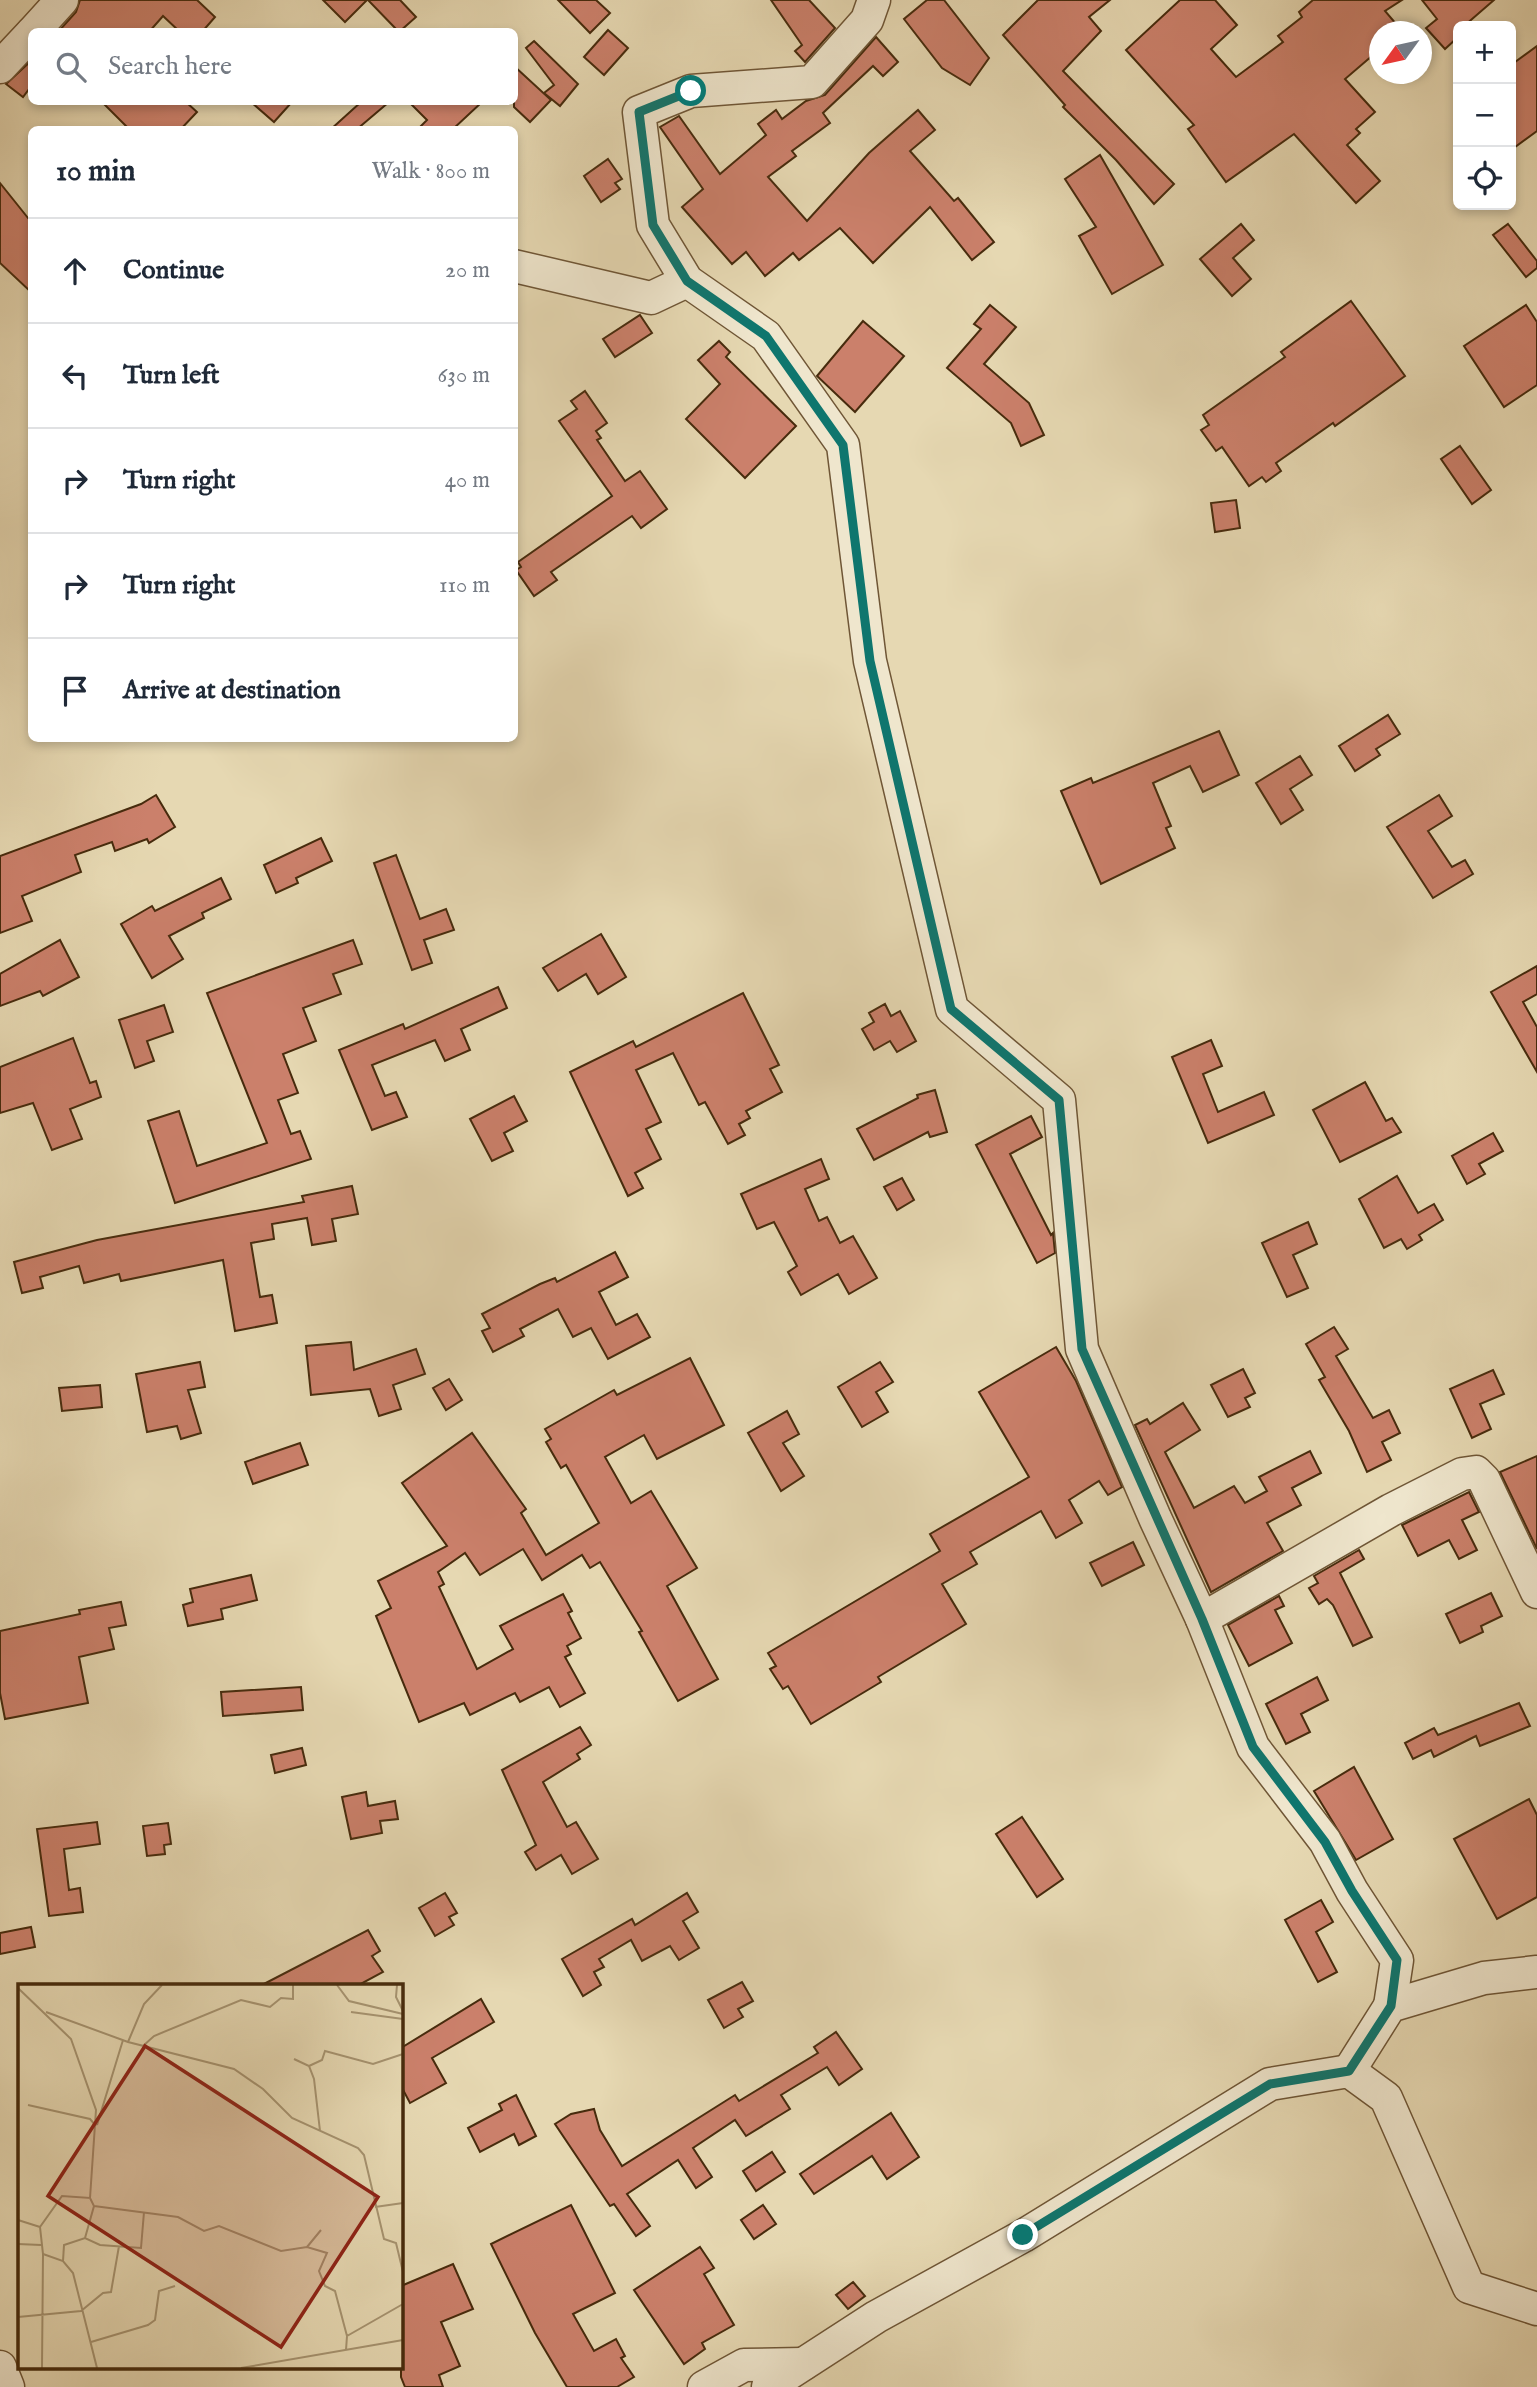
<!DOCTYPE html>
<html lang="en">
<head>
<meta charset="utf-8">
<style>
  :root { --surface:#fff; --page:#f2f2f3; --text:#1f2937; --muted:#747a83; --line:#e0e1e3 }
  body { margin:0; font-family:"IM FELL English",serif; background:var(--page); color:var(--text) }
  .controls { position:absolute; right:21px; top:21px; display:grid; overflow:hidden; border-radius:10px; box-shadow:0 4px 10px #0003 }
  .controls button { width:63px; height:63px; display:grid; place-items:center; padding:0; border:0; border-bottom:2px solid var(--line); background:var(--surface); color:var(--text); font:35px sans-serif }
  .compass { position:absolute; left:1369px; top:21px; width:63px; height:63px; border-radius:50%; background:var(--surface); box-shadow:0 4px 10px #0003; rotate:237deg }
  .stop { position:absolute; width:21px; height:21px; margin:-16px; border:5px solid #0f766e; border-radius:50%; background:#fff }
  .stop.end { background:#0f766e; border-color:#fff; box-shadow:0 2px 7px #0008 }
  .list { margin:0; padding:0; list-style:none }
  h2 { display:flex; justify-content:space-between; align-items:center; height:91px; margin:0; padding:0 28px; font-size:30px }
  h2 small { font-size:23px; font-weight:400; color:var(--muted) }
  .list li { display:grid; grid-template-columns:46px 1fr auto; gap:21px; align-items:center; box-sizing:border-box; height:105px; padding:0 28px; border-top:2px solid var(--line) }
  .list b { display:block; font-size:26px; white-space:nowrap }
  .list em { font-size:23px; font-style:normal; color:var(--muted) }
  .icon { flex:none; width:38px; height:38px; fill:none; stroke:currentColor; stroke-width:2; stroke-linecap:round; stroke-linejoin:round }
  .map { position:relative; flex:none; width:1537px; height:2387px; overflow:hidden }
  .search { position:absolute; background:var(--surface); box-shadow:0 4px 10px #0003; left:28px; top:28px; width:490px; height:77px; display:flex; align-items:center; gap:18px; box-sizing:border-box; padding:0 24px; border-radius:10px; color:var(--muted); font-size:26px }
  .panel { position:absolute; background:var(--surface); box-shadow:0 4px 10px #0003; left:28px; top:126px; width:490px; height:616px; border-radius:10px }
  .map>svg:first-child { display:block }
</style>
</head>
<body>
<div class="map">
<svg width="1537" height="2387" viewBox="0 0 1537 2387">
  <rect width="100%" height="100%" fill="#e6d8b2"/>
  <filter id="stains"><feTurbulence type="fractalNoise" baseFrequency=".00286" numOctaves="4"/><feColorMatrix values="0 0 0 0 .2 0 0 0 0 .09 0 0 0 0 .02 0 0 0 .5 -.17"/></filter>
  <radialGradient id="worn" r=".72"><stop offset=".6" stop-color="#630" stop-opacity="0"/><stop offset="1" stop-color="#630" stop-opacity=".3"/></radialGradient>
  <g fill="#cb806b" stroke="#472b0d" stroke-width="2">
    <polygon points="80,0 197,0 215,17 202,32 180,32 163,16 149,32 58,32 76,12"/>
    <polygon points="323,0 367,0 345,22"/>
    <polygon points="368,0 400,0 416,17 399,32"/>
    <polygon points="558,0 596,0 610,13 590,33"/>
    <polygon points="771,0 809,0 835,28 805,62 795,51 802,45"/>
    <polygon points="927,0 944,0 989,58 970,85 942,68 904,19"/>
    <polygon points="1038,0 1110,0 1089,17 1101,31 1063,71 1174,184 1154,204 1116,160 1063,107 1065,105 1003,35"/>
    <polygon points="1180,0 1215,0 1237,25 1211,49 1236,77 1283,42 1278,36 1302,17 1299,12 1313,0 1402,0 1385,11 1403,32 1380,32 1380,49 1345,79 1375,112 1356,129 1360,133 1347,145 1380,181 1356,203 1294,134 1226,182 1188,129 1194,125 1126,50"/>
    <polygon points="1422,0 1494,0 1464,26 1458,26 1458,37 1445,49 1426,28 1437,19"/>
    <polygon points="608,30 628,48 604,75 584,57"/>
    <polygon points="876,37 898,62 883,76 873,66 823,113 830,123 792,151 796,156 768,177 807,221 869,153 918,110 935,130 910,151 954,201 958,198 994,242 972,260 930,207 873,263 840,228 799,260 793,253 765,276 746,252 732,264 682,207 703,189 660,127 679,116 720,174 766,135 758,124 776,110 782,119 806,101 825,95"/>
    <polygon points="534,41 578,84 560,106 544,93 554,85 526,48"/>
    <polygon points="1537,46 1537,131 1511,150 1511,65"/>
    <polygon points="32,60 32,85 23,97 6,84"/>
    <polygon points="514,66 551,100 530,122 514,107"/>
    <polygon points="102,102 186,102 197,112 180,130 130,130"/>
    <polygon points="251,102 292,102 274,122"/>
    <polygon points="361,102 389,102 356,130 330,130"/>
    <polygon points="409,102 482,102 452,130 417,130 427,120"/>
    <polygon points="1100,155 1163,265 1112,294 1079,236 1096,227 1065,179"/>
    <polygon points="608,159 622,179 615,183 620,189 601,202 584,176"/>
    <polygon points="0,183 32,223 32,293 0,263"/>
    <polygon points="1241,224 1254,240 1233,258 1251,279 1232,296 1200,259"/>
    <polygon points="1508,224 1537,261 1537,268 1526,277 1493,235"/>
    <polygon points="1351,301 1405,376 1335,426 1333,423 1276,463 1281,471 1266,482 1262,477 1249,486 1222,447 1216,451 1201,430 1209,425 1203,415 1285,357 1281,352"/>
    <polygon points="990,305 1016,327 984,364 1029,403 1044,435 1021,446 1011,423 947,368 981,329 974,324"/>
    <polygon points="1526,305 1537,322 1537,385 1504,407 1464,346"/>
    <polygon points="640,315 652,333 615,357 603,339"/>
    <polygon points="863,321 904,356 855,412 817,376"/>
    <polygon points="719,341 730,352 726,357 796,426 745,478 686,419 720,384 698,360"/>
    <polygon points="585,391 607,423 596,431 601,438 597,440 625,481 640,471 667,509 641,528 632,516 551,572 557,580 534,596 516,570 521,567 518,562 612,496 559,421 577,409 571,401"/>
    <polygon points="1460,446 1491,490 1472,504 1441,459"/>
    <polygon points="1236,500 1240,528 1215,532 1211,503"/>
    <polygon points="1388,715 1400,734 1376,749 1380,755 1355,771 1339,746"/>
    <polygon points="1219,731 1239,775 1203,792 1190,766 1153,783 1171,826 1166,828 1175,848 1101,884 1061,791 1091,778 1093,783"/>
    <polygon points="1300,756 1312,775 1290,789 1303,810 1281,824 1256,783"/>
    <polygon points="156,795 175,827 149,843 147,839 115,851 112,842 75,855 81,872 22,896 32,921 0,933 0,856 141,804"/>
    <polygon points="1439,795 1452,816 1428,831 1452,867 1465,860 1473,874 1433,898 1387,827"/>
    <polygon points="321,838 332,861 296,878 298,883 276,893 264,865"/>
    <polygon points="396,855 420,919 446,909 454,930 424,940 432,963 412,970 374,863"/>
    <polygon points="221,878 231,899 202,913 204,918 169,936 183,959 152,978 121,924 152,906 155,911"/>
    <polygon points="601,934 626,977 598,994 586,974 558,991 543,968"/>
    <polygon points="60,940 79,977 43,996 40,991 0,1006 0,974"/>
    <polygon points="353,940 362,964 333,974 341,994 303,1008 316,1041 283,1054 298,1093 278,1100 291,1134 300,1131 311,1159 175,1203 148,1121 179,1111 197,1166 267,1143 207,993"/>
    <polygon points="1537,966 1537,994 1523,1002 1537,1027 1537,1072 1491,992"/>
    <polygon points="498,987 507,1008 461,1029 470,1050 445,1061 435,1040 372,1065 385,1096 396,1092 407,1117 372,1130 339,1050 403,1024 405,1029"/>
    <polygon points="743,993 779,1065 770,1069 782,1092 746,1111 750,1118 739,1124 745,1135 728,1144 705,1102 699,1105 673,1053 636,1070 661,1122 646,1129 661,1159 635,1173 643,1188 628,1196 570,1072 633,1041 636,1047"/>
    <polygon points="885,1004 891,1016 900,1011 916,1041 897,1052 890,1041 874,1050 862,1029 874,1022 869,1013"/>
    <polygon points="164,1005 173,1032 147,1041 154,1061 135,1068 119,1020"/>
    <polygon points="73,1038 90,1083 96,1081 101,1097 70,1109 82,1139 52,1150 33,1103 0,1113 0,1067"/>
    <polygon points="1211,1040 1222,1066 1203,1074 1218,1112 1264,1092 1274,1115 1208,1143 1172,1057"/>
    <polygon points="1365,1082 1386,1121 1392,1118 1401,1132 1340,1162 1313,1110"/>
    <polygon points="935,1090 947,1132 930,1137 928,1132 874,1160 857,1129 918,1098 917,1095"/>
    <polygon points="514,1096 527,1121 504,1133 513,1151 492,1161 470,1119"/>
    <polygon points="1031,1116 1042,1137 1010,1154 1051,1235 1053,1233 1055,1253 1037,1263 976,1145"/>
    <polygon points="1493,1133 1503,1151 1479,1164 1485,1174 1467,1184 1452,1156"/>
    <polygon points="821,1159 829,1179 805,1189 819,1221 827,1217 840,1243 853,1236 877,1278 849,1294 838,1274 801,1295 788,1272 797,1266 774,1222 757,1229 741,1194"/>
    <polygon points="1397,1176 1418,1213 1434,1204 1443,1220 1419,1235 1422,1240 1407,1249 1401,1239 1384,1248 1359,1199"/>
    <polygon points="902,1178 914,1200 897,1210 884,1187"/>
    <polygon points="352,1186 358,1214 332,1219 336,1241 312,1245 307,1218 272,1224 274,1239 251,1243 260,1297 272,1295 277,1323 235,1331 223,1260 121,1281 119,1274 84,1283 79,1266 40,1277 43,1288 22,1293 14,1262 97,1240 304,1202 302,1196"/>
    <polygon points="1308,1222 1317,1244 1293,1255 1308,1288 1287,1297 1262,1243"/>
    <polygon points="615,1252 628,1277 599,1292 616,1325 637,1314 650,1337 608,1359 591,1328 573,1337 558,1309 520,1329 524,1336 493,1352 482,1331 490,1328 482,1314 540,1284 555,1278 557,1282"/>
    <polygon points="1334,1327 1348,1349 1336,1356 1373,1418 1389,1410 1400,1433 1382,1442 1391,1460 1367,1472 1349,1431 1319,1380 1325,1377 1306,1344"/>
    <polygon points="351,1342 354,1370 416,1349 425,1374 393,1385 401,1409 379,1416 370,1389 311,1395 306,1346"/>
    <polygon points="1056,1347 1076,1381 1122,1487 1108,1495 1099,1481 1069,1500 1082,1523 1056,1538 1041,1511 970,1552 977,1564 942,1584 966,1624 878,1677 881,1682 811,1724 788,1686 783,1689 770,1669 776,1666 768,1653 940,1551 930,1534 1029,1477 979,1392"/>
    <polygon points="690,1358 724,1425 657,1459 644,1435 605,1457 631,1503 651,1491 697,1568 667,1586 718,1679 678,1701 639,1632 642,1631 600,1562 590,1568 582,1555 542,1580 523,1549 480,1575 465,1553 438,1572 444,1584 439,1587 477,1669 513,1649 500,1626 563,1594 572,1611 568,1613 581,1638 567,1646 571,1654 565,1657 585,1693 560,1707 549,1687 520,1702 515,1693 470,1715 464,1703 419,1722 376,1616 391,1608 378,1581 447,1546 402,1483 472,1433 526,1509 521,1513 546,1555 599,1523 566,1465 561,1468 546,1442 551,1439 545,1429 614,1390 617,1395"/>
    <polygon points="200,1362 205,1387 188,1390 201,1433 181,1439 177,1426 147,1432 136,1374"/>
    <polygon points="880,1362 893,1382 876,1392 888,1412 862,1427 838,1387"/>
    <polygon points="1243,1369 1255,1393 1245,1398 1250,1407 1228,1417 1211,1385"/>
    <polygon points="1493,1370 1504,1394 1480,1404 1491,1429 1472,1438 1450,1389"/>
    <polygon points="449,1379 462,1400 446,1410 433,1388"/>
    <polygon points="100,1385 102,1407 62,1411 59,1388"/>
    <polygon points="1183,1403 1200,1430 1165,1452 1194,1508 1234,1486 1245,1503 1267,1491 1259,1477 1310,1451 1321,1473 1292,1488 1301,1505 1267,1523 1283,1551 1211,1592 1135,1425 1147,1419 1150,1424"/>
    <polygon points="787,1411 799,1434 783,1443 804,1476 781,1491 748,1433"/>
    <polygon points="300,1443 308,1465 253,1484 245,1462"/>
    <polygon points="1537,1456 1537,1549 1500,1472"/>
    <polygon points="1469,1492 1479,1512 1462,1520 1477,1550 1459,1559 1449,1540 1418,1556 1402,1525"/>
    <polygon points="1133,1542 1144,1565 1102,1586 1090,1563"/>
    <polygon points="1359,1550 1364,1559 1340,1573 1372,1637 1353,1646 1333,1605 1327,1599 1319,1604 1309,1588 1318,1583 1314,1576"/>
    <polygon points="251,1575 257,1600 221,1609 223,1619 188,1626 183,1605 193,1602 190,1589"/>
    <polygon points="1491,1593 1502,1616 1481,1626 1483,1632 1460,1643 1446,1614"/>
    <polygon points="1279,1596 1284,1606 1275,1610 1292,1643 1249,1666 1228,1625"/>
    <polygon points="121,1602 126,1625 109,1628 114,1649 79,1657 88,1703 5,1719 0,1693 0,1631 80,1614 79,1610"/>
    <polygon points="1317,1677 1328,1700 1301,1714 1310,1732 1286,1744 1266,1704"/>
    <polygon points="301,1687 303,1710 223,1716 221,1692"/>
    <polygon points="1519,1703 1530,1726 1480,1746 1476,1736 1434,1757 1431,1750 1413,1759 1405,1743 1434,1728 1438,1735"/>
    <polygon points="580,1727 591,1745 577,1754 580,1759 543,1782 567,1827 576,1822 598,1859 572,1874 561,1855 536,1870 525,1852 536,1845 502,1770"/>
    <polygon points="302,1748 306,1765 275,1773 271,1755"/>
    <polygon points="1354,1767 1393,1839 1356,1860 1314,1791"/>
    <polygon points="366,1792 368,1806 395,1801 398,1819 380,1821 382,1833 351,1839 342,1797"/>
    <polygon points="1529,1799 1537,1815 1537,1897 1497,1919 1454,1839"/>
    <polygon points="1022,1817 1063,1879 1037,1897 996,1834"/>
    <polygon points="97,1822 100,1844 64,1849 69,1890 80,1888 83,1912 49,1916 37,1829"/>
    <polygon points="168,1823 171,1844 164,1845 165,1854 147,1856 143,1826"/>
    <polygon points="445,1893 457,1913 449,1917 454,1925 435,1936 419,1908"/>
    <polygon points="687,1893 698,1912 683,1921 699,1948 679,1960 670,1946 642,1961 631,1940 599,1959 604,1967 594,1972 601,1985 583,1996 562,1959 632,1919 635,1925"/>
    <polygon points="1321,1900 1333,1922 1316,1932 1337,1972 1318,1982 1285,1920"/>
    <polygon points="31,1927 35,1947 0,1954 0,1933"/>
    <polygon points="368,1930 380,1951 372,1956 383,1972 357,1986 260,1986"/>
    <polygon points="742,1982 753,2001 738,2009 743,2017 724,2028 708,2000"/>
    <polygon points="481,1999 494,2022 432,2058 446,2083 410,2103 401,2086 401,2048"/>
    <polygon points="836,2032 862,2069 839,2085 827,2067 781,2095 790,2109 746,2136 735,2120 693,2148 712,2177 696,2188 678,2160 627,2194 650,2226 636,2236 614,2204 610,2206 555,2124 571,2114 594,2109 600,2130 622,2166 735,2095 739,2101 818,2053 814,2047"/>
    <polygon points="516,2095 536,2136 519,2145 514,2134 480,2152 468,2128 502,2110 499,2104"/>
    <polygon points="891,2113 919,2157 887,2179 872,2156 814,2194 800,2174"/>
    <polygon points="772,2152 785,2172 756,2191 743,2171"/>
    <polygon points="571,2205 615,2293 573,2314 594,2351 616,2339 625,2356 621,2358 634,2377 617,2387 567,2387 535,2333 491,2244"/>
    <polygon points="763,2205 776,2224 754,2239 741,2220"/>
    <polygon points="700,2247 714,2268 704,2274 734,2325 702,2343 705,2349 684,2364 634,2290"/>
    <polygon points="453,2264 473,2309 441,2322 460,2366 439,2375 443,2387 405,2387 401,2377 401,2286"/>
    <polygon points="853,2282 865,2296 848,2309 836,2295"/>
  </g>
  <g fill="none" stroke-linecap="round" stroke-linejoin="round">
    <defs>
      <g id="minor">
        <polyline points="874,0 867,20 812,82 691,91 639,112 653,225 687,281 766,336 843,445 870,661 952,1009 1059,1100 1082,1349 1155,1518 1202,1619 1253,1747 1325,1841 1352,1891 1397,1960 1390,2006"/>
        <polyline points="33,32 62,0"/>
        <polyline points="0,67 32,33"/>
        <polyline points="514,266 651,298 687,281"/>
        <polyline points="1202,1619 1391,1510 1462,1474 1476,1472 1484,1480 1537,1592"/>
        <polyline points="1349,2071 1390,2006 1484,1978 1537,1972"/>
        <polyline points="0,2367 8,2387"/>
        <polyline points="704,2387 744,2365 803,2364"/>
        <polyline points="768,2387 876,2317 1023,2236 1270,2084 1349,2071 1386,2098 1469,2287 1537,2309"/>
      </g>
    </defs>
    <use href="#minor" stroke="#6f5636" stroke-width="35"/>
    <use href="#minor" stroke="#efe6cd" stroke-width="32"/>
  </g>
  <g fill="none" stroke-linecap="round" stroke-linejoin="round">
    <polyline stroke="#0f766e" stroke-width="9" points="691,91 639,112 653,225 687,281 766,336 843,445 870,661 951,1009 1059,1100 1082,1349 1202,1619 1253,1747 1325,1842 1352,1891 1397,1960 1391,2006 1349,2071 1270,2084 1023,2235"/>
  </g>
  <g transform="translate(18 1984)">
    <rect width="385" height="385" fill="#e6d8b2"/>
    <path fill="none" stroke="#a69370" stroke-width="2" d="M319,1L331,17L385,30M379,1L378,13L385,27M0,4L53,55L78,126L72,214L44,212L22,243L25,270L45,277L55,289L79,384M28,28L110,58L216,85L245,105L274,134L340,164L346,171L366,255L378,259L385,288M333,28L385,35M110,58L126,20L144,1M125,62L136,52L223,16L252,23L263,14L275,15V1M276,75L291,82L296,95L302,147M291,82L304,76L307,67L355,80L385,70M10,121L72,135L78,142M79,141L105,56M76,222L160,233L186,247L201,242L263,267L289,263L309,269L301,287L307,302L317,307L329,352M357,223L385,219M0,236L22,243M67,254L76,222L72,214M0,260L23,261M289,263L303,246M45,277L46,261L67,254L82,261L123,264L126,228M0,333L63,327L85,309L93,308L101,262M73,358L130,341L137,336L141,307L157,302M328,366L329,352L385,320M24,384L25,270M223,384L385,356"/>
    <path fill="#8f2418" fill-opacity="0.15" stroke="#8f2418" stroke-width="3.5" d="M127,62L360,213L263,363L30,212Z"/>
    <rect width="385" height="385" fill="none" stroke="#472b0d" stroke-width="3.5"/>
  </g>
  <rect width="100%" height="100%" filter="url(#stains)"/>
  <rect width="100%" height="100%" fill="url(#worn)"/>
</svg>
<div class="controls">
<button>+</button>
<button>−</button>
<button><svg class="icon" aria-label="locate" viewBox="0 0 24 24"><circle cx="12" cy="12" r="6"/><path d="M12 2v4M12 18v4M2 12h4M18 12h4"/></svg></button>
</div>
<svg class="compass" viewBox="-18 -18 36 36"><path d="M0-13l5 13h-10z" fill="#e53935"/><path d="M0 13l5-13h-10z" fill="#747a83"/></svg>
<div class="stop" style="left:691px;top:91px"></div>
<div class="stop end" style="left:1023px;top:2235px"></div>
<div class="search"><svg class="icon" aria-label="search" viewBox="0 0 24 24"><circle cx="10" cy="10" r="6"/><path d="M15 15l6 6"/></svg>Search here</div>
<section class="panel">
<h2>10 min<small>Walk · 800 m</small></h2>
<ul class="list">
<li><svg class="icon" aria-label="ahead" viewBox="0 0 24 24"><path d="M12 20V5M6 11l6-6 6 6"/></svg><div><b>Continue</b></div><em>20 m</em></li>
<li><svg class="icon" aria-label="left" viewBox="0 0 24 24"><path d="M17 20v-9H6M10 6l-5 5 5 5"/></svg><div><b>Turn left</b></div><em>630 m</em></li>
<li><svg class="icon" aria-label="right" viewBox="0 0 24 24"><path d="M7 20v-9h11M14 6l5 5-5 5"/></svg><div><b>Turn right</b></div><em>40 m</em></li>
<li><svg class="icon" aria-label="right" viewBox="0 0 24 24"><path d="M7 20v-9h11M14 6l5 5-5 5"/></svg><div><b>Turn right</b></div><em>110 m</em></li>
<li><svg class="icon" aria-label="arrive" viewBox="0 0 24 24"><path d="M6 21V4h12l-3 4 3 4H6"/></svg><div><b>Arrive at destination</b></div></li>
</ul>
</section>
</div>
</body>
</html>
